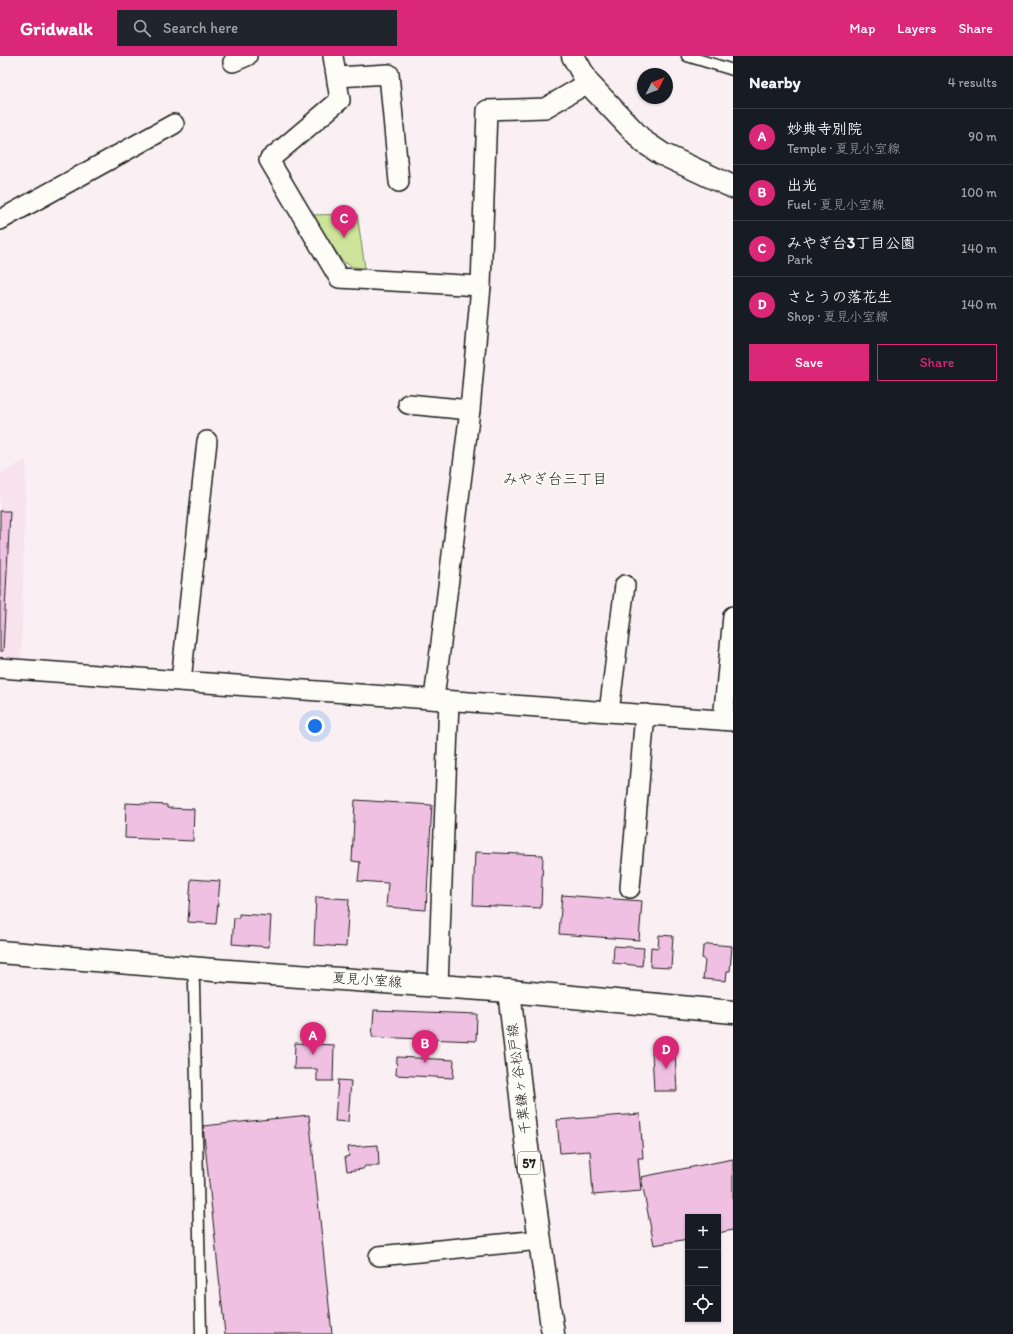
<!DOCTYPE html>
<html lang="en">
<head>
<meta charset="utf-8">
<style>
  :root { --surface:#171b24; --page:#20242c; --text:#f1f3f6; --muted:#9ea1a6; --line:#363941; --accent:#db2777 }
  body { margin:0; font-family:Itim,"Klee One",sans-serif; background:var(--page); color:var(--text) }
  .controls { position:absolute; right:12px; bottom:12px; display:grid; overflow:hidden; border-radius:0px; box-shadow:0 1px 3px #0004 }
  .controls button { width:36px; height:36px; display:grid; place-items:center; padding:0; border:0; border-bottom:1px solid var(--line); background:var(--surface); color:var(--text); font:20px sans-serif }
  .compass { position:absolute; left:637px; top:12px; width:36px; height:36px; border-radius:50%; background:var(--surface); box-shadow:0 1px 3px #0004; rotate:48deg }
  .you { position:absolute; left:315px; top:670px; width:14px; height:14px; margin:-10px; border:3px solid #fff; border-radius:50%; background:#1a73e8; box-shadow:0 0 0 6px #1a73e833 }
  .badge { display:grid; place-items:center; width:26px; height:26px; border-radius:50%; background:var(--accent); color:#fff; font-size:13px; font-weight:700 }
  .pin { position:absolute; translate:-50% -33px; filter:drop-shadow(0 1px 2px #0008) }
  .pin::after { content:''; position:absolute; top:21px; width:14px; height:12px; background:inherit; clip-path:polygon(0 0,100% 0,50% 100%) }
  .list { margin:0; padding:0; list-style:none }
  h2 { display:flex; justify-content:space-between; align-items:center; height:52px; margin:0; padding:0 16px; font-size:17px }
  h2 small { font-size:13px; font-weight:400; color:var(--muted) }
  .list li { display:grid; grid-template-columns:26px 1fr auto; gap:12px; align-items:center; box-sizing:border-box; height:56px; padding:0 16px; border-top:1px solid var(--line) }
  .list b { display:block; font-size:15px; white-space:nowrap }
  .list p { margin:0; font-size:13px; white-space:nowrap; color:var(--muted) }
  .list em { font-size:13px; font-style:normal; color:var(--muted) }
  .actions { display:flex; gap:8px; padding:12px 16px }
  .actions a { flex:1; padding:9px 0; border:1px solid var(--accent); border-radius:0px; text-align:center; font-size:14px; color:var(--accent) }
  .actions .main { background:var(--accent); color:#fff }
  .icon { flex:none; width:22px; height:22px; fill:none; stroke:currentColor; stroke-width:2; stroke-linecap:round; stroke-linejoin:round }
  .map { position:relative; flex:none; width:733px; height:1278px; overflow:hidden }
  header { display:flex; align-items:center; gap:24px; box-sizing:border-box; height:56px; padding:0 20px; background:var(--accent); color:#fff }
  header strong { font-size:19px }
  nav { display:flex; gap:22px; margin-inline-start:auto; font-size:14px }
  .search { width:280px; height:36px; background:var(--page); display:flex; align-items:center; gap:10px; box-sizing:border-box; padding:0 14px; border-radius:0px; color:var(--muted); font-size:15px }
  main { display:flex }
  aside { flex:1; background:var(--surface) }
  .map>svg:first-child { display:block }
</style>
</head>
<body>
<header>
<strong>Gridwalk</strong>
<div class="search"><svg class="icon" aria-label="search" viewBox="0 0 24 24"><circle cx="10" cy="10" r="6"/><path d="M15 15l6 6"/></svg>Search here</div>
<nav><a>Map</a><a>Layers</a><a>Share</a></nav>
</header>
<main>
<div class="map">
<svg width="733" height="1278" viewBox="0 0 733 1278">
  <rect width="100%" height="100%" fill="#faf0f3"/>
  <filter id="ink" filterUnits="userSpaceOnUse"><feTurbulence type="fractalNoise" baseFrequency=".025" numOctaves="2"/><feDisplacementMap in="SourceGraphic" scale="8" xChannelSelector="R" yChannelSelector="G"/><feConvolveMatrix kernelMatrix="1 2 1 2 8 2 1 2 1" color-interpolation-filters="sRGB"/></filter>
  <g filter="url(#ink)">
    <polygon fill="#f7e2ee" points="26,404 21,606 0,605 0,417"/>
    <polygon fill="#cde49a" stroke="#74805b" points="357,158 365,212 353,211 342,205 312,159"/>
    <g fill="#efc0e2" stroke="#1c1c1c">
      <polygon points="0,455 10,455 3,595 0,595"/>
      <polygon points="355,744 432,749 426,854 386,851 388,827 358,825 360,806 352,805"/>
      <polygon points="126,747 167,749 167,752 194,753 193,785 125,782"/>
      <polygon points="475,796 543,799 541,852 473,849"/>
      <polygon points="191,823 220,825 216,868 188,866"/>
      <polygon points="562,839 642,845 639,884 559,878"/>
      <polygon points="316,841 349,843 346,891 314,889"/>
      <polygon points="239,858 271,860 269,891 232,888 234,862 239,862"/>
      <polygon points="659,879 673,880 671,912 650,911 651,891 658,892"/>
      <polygon points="708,888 732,890 730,915 727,915 726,925 703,923 705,905 702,902 703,891"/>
      <polygon points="614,890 644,892 642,910 613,907"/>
      <polygon points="374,954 477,958 476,985 372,981"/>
      <polygon points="295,987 334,989 333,1025 317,1025 317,1013 294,1013"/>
      <polygon points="675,995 677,1035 654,1035 652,996"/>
      <polygon points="397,1001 454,1004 453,1022 396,1019"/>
      <polygon points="338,1024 351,1025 348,1066 335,1065"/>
      <polygon points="640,1058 643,1102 638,1102 641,1135 593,1139 590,1095 560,1097 557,1064"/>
      <polygon points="309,1059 332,1278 225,1278 203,1070"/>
      <polygon points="378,1089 379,1110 365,1110 363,1113 347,1115 345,1101 349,1100 348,1091"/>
      <polygon points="733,1103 733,1174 718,1177 718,1161 688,1161 688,1183 654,1189 641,1121"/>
    </g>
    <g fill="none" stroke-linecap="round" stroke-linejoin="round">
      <defs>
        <g id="service">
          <polyline points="687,0 733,14"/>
          <polyline points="192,912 194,928 201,1278"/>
        </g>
        <g id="minor">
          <polyline points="333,0 340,44 269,104 339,222 481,230"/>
          <polyline points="233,6 247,0"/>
          <polyline points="337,21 389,18 399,126"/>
          <polyline points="0,164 174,68"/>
          <polyline points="408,348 470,354"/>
          <polyline points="0,612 733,665"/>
          <polyline points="181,625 207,385"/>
          <polyline points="434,643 470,354 481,230 487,54 545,52 588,27"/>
          <polyline points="609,656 625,529"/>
          <polyline points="723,664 733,560"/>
          <polyline points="630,832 645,658"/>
          <polyline points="438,929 449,645"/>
          <polyline points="379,1200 540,1184"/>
        </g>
        <polyline id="tertiary" points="573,0 588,27 644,86 662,98 733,131"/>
        <polyline id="secondary" points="0,896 214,914 509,935 733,956"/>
        <polyline id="primary" points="509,935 526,1084 553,1278"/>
      </defs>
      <use href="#service" stroke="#1c1c1c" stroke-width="13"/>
      <use href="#minor" stroke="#1c1c1c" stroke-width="22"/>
      <use href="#tertiary" stroke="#1c1c1c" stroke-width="25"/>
      <use href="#secondary" stroke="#1c1c1c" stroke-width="25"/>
      <use href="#primary" stroke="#1c1c1c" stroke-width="25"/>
      <use href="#service" stroke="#fdfcf7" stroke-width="10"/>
      <use href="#minor" stroke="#fdfcf7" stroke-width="19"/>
      <use href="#tertiary" stroke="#fdfcf7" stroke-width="22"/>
      <use href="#secondary" stroke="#fdfcf7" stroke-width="22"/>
      <use href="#primary" stroke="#fdfcf7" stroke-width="22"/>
    </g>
  </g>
  <g text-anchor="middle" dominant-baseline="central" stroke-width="3.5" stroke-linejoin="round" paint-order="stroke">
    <rect fill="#fdfcf7" stroke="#605f5e" stroke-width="1" x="518" y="1096" width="22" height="22" rx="3"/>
    <g font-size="13" font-weight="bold" fill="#1c1c1c">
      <text x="529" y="1107">57</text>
    </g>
    <g font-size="14" fill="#1c1c1c" stroke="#fdfcf7">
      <text transform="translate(367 924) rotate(4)">夏見小室線</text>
      <text transform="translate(519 1023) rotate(-97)">千葉鎌ヶ谷松戸線</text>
    </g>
    <g font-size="15" fill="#1c1c1c" stroke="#fdfcf7">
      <text x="555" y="423">みやぎ台三丁目</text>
    </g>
  </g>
</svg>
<div class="controls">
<button>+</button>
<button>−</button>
<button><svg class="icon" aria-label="locate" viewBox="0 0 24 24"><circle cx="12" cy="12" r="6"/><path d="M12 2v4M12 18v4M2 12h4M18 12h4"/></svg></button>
</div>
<svg class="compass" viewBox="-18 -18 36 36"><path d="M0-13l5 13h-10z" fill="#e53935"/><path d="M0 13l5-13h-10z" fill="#9ea1a6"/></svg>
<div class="you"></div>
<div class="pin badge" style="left:313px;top:999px">A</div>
<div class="pin badge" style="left:425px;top:1007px">B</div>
<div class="pin badge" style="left:344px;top:182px">C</div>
<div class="pin badge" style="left:666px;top:1013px">D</div>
</div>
<aside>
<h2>Nearby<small>4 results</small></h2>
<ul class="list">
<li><span class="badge">A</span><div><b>妙典寺別院</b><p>Temple · 夏見小室線</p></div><em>90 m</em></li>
<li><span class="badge">B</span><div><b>出光</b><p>Fuel · 夏見小室線</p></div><em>100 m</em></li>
<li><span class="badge">C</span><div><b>みやぎ台3丁目公園</b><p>Park</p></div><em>140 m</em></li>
<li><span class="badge">D</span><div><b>さとうの落花生</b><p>Shop · 夏見小室線</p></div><em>140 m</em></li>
</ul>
<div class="actions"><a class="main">Save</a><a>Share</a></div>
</aside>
</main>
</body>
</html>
